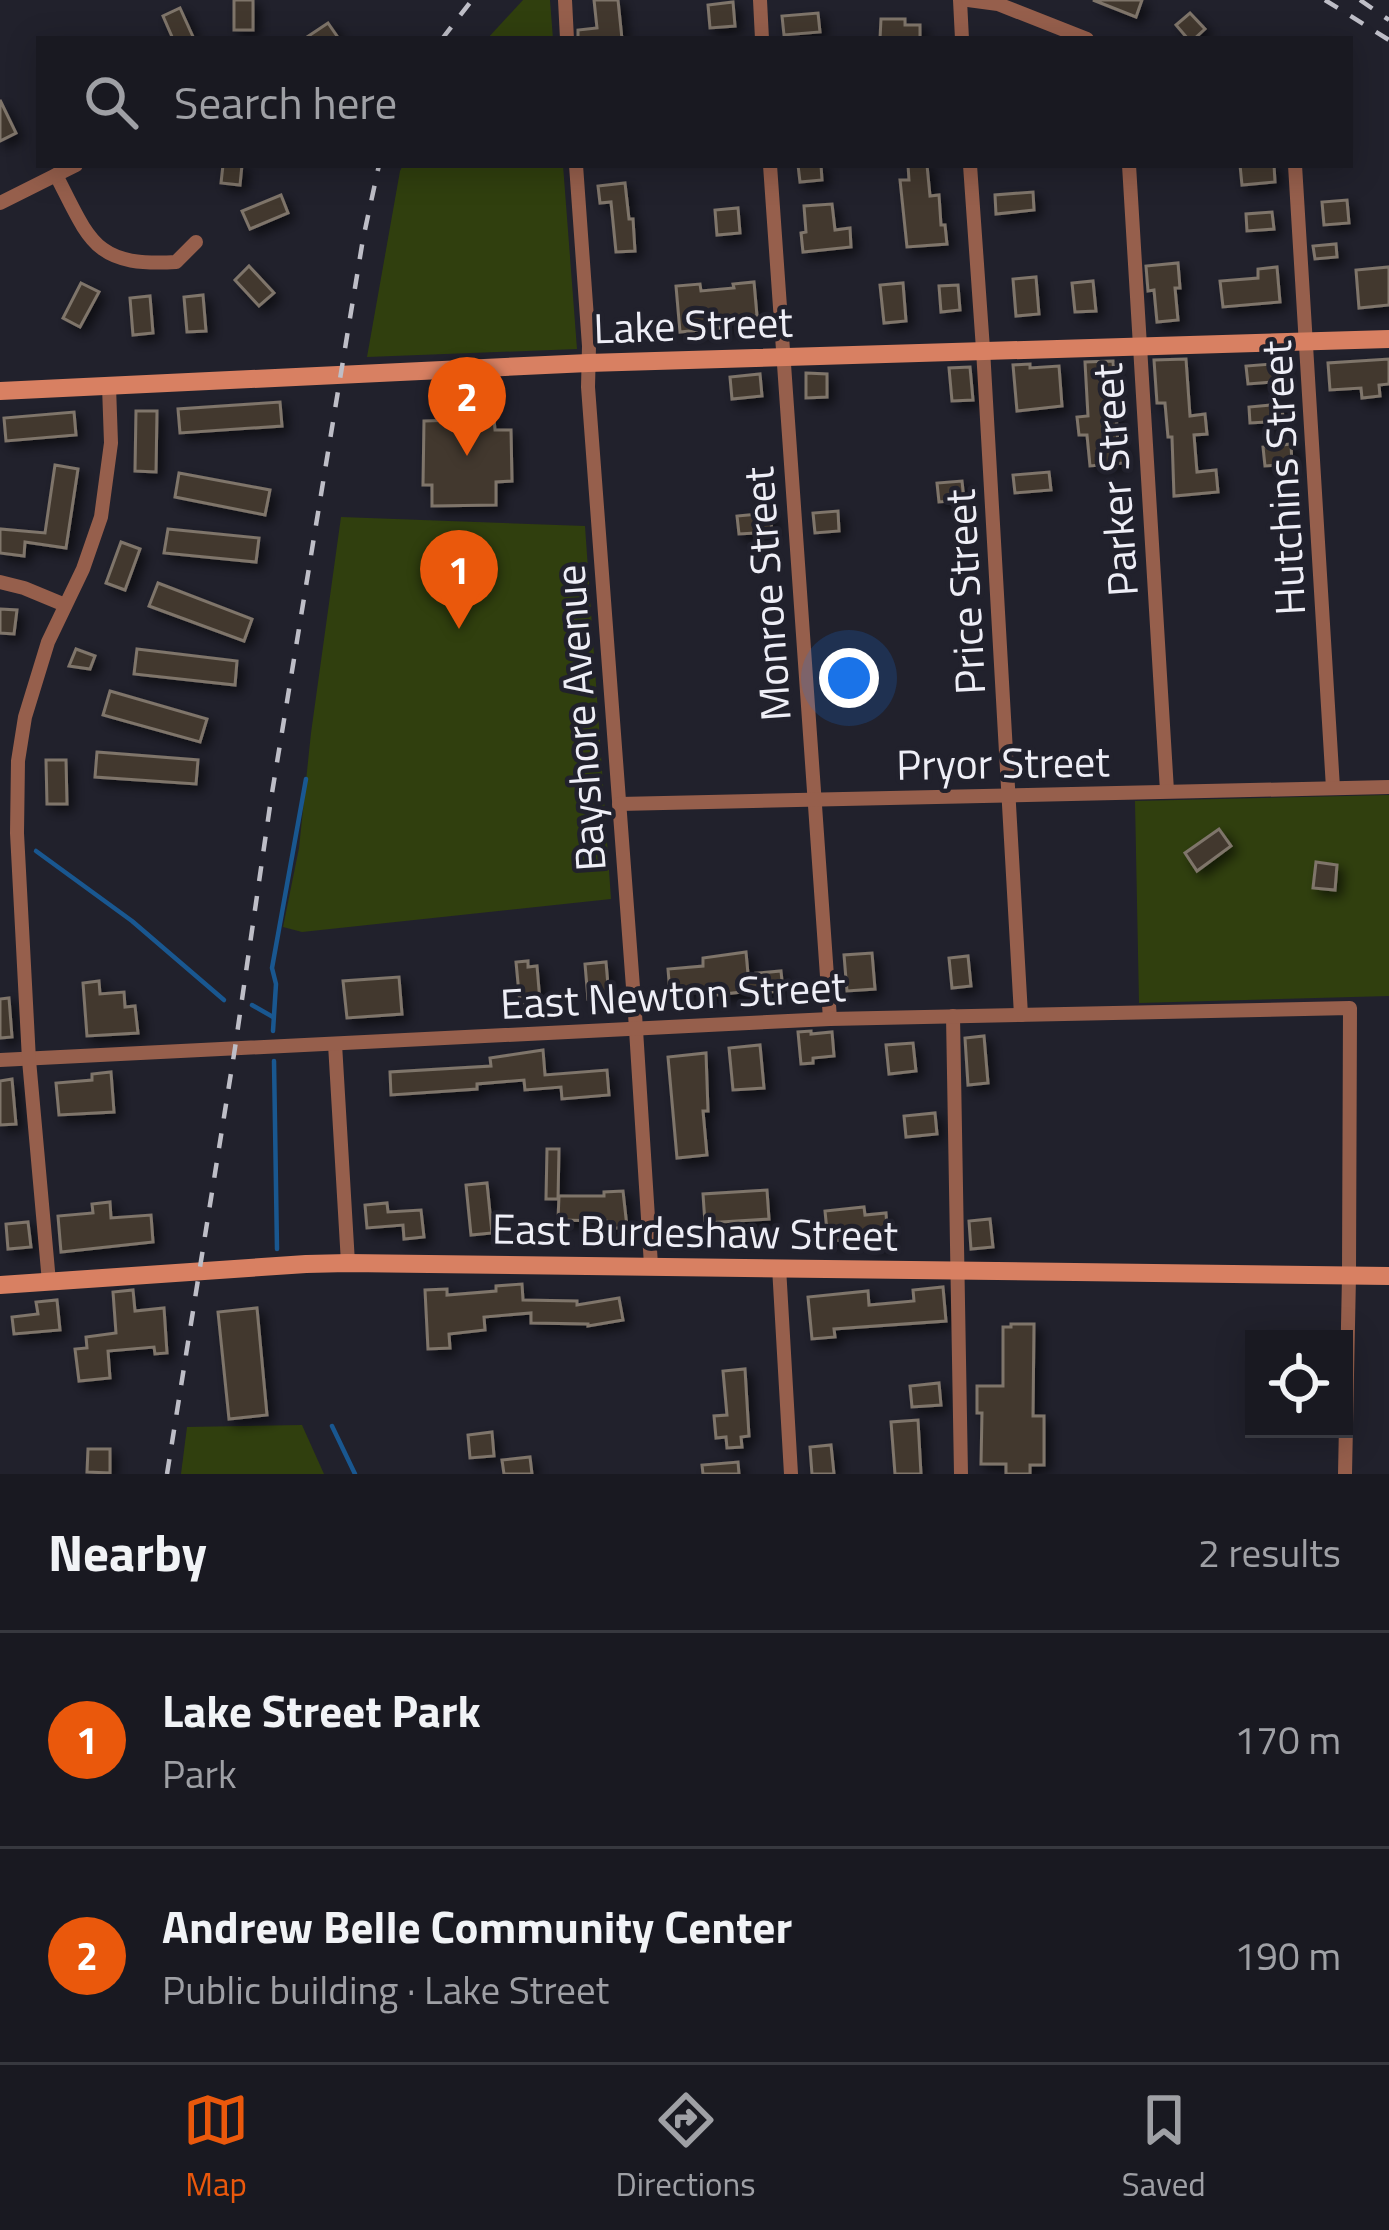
<!DOCTYPE html>
<html lang="en">
<head>
<meta charset="utf-8">
<style>
  :root { --surface:#191921; --page:#22222a; --text:#f1f3f6; --muted:#9fa0a5; --line:#37383f; --accent:#ea580c }
  body { margin:0; font-family:"Titillium Web",sans-serif; background:var(--page); color:var(--text) }
  .controls { position:absolute; right:36px; bottom:36px; display:grid; overflow:hidden; border-radius:0px; box-shadow:0 6px 30px #0003 }
  .controls button { width:108px; height:108px; display:grid; place-items:center; padding:0; border:0; border-bottom:3px solid var(--line); background:var(--surface); color:var(--text); font:60px sans-serif }
  .you { position:absolute; left:849px; top:678px; width:42px; height:42px; margin:-30px; border:9px solid #fff; border-radius:50%; background:#1a73e8; box-shadow:0 0 0 18px #1a73e833 }
  .badge { display:grid; place-items:center; width:78px; height:78px; border-radius:50%; background:var(--accent); color:#fff; font-size:39px; font-weight:700 }
  .pin { position:absolute; translate:-50% -99px; filter:drop-shadow(0 3px 6px #0008) }
  .pin::after { content:''; position:absolute; top:63px; width:42px; height:36px; background:inherit; clip-path:polygon(0 0,100% 0,50% 100%) }
  .list { margin:0; padding:0; list-style:none }
  h2 { display:flex; justify-content:space-between; align-items:center; height:156px; margin:0; padding:0 48px; font-size:51px }
  h2 small { font-size:39px; font-weight:400; color:var(--muted) }
  .list li { display:grid; grid-template-columns:78px 1fr auto; gap:36px; align-items:center; box-sizing:border-box; height:216px; padding:0 48px; border-top:3px solid var(--line) }
  .list b { display:block; font-size:45px; white-space:nowrap }
  .list p { margin:0; font-size:39px; white-space:nowrap; color:var(--muted) }
  .list em { font-size:39px; font-style:normal; color:var(--muted) }
  .icon { flex:none; width:66px; height:66px; fill:none; stroke:currentColor; stroke-width:2; stroke-linecap:round; stroke-linejoin:round }
  .map { position:relative; flex:none; width:1389px; height:1474px; overflow:hidden }
  .search { position:absolute; background:var(--surface); box-shadow:0 6px 30px #0003; left:36px; right:36px; top:36px; height:132px; display:flex; align-items:center; gap:30px; box-sizing:border-box; padding:0 42px; border-radius:0px; color:var(--muted); font-size:45px }
  .sheet { height:588px; background:var(--surface) }
  nav { display:flex; justify-content:space-around; align-items:center; box-sizing:border-box; height:168px; border-top:3px solid var(--line); background:var(--surface); font-size:33px; color:var(--muted) }
  nav a { display:grid; justify-items:center; gap:6px }
  nav .on { color:var(--accent) }
  .map>svg:first-child { display:block }
</style>
</head>
<body>
<div class="map">
<svg width="1389" height="1474" viewBox="0 0 1389 1474">
  <defs>
    <filter id="shadow"><feDropShadow dx="5.5" dy="5.5" stdDeviation="6" flood-color="#0009"/></filter>
  </defs>
  <rect width="100%" height="100%" fill="#21212c"/>
  <g fill="#303f0e">
    <polygon points="523,0 550,0 553,39 487,39"/>
    <polygon points="403,165 563,165 577,349 367,357 400,171"/>
    <polygon points="341,517 585,526 611,899 302,932 283,927 299,848 311,733"/>
    <polygon points="1389,795 1389,996 1139,1003 1135,801"/>
    <polygon points="302,1425 324,1474 181,1474 187,1427"/>
  </g>
  <g fill="none" stroke-linecap="round" stroke-linejoin="round">
    <g stroke="#195790" stroke-width="4.5">
      <polyline points="36,851 132,921 224,1000"/>
      <polyline points="252,1005 273,1017"/>
      <polyline points="273,1031 276,984 272,968 306,779"/>
      <polyline points="274,1061 277,1249"/>
      <polyline points="332,1426 355,1474"/>
    </g>
  </g>
  <g fill="#42392f" stroke="#7f756b" stroke-width="3" filter="url(#shadow)">
    <rect x="234" y="0" width="19" height="30"/>
    <polygon points="594,0 618,0 622,39 578,39 578,30 597,28"/>
    <polygon points="1093,0 1142,0 1136,17"/>
    <polygon points="733,2 735,26 710,28 708,5"/>
    <polygon points="180,8 194,39 173,39 163,16"/>
    <polygon points="818,13 820,32 784,35 782,16"/>
    <polygon points="1190,13 1205,29 1194,39 1188,39 1176,25"/>
    <polygon points="881,19 905,19 905,25 920,25 920,39 880,39"/>
    <polygon points="328,23 339,39 304,39"/>
    <polygon points="0,100 16,133 0,141"/>
    <polygon points="223,165 242,165 240,185 221,183"/>
    <polygon points="798,165 821,165 822,180 800,182"/>
    <polygon points="908,165 927,165 930,196 939,195 941,225 945,225 947,244 907,247 900,180 909,180"/>
    <polygon points="1240,165 1274,165 1275,182 1242,185"/>
    <polygon points="625,183 629,219 633,219 635,251 616,252 611,202 600,203 598,186"/>
    <polygon points="1033,192 1034,210 996,214 995,195"/>
    <polygon points="281,195 288,213 250,229 242,211"/>
    <polygon points="1347,200 1349,223 1324,225 1322,202"/>
    <polygon points="832,204 835,230 850,228 851,247 803,252 801,233 806,232 804,206"/>
    <polygon points="738,208 740,233 717,235 715,210"/>
    <polygon points="1272,212 1274,229 1247,231 1246,214"/>
    <polygon points="1336,244 1337,257 1315,259 1313,246"/>
    <polygon points="1178,263 1180,288 1175,288 1178,320 1157,322 1154,290 1148,291 1146,266"/>
    <polygon points="249,266 274,293 259,306 235,280"/>
    <polygon points="1277,267 1280,302 1223,307 1220,281 1258,278 1258,269"/>
    <polygon points="1389,267 1389,305 1359,308 1356,270"/>
    <polygon points="1036,277 1039,314 1016,316 1013,279"/>
    <polygon points="1093,281 1096,311 1075,312 1072,283"/>
    <polygon points="754,282 757,316 729,319 730,327 680,332 676,286 700,284 701,291 734,288 733,284"/>
    <polygon points="81,283 99,292 80,327 63,318"/>
    <polygon points="903,283 906,321 884,323 880,285"/>
    <polygon points="958,285 960,310 941,312 939,286"/>
    <polygon points="203,295 206,331 187,332 184,297"/>
    <polygon points="150,296 153,333 133,335 130,298"/>
    <polygon points="1186,359 1190,416 1205,414 1207,434 1194,435 1197,472 1216,470 1218,492 1174,496 1172,437 1168,437 1165,403 1157,403 1154,360"/>
    <polygon points="1389,359 1389,384 1379,385 1380,396 1362,398 1361,388 1330,390 1328,363"/>
    <polygon points="1113,361 1118,446 1122,446 1124,463 1090,466 1087,435 1079,435 1077,417 1088,416 1085,362"/>
    <polygon points="1284,363 1285,381 1248,384 1246,366"/>
    <polygon points="1030,364 1030,368 1059,366 1062,406 1017,411 1013,365"/>
    <polygon points="970,367 973,400 952,401 949,368"/>
    <polygon points="806,373 827,374 827,397 806,398"/>
    <polygon points="760,374 762,396 732,399 730,377"/>
    <polygon points="280,402 282,426 180,433 178,409"/>
    <polygon points="1282,404 1283,421 1250,423 1249,407"/>
    <polygon points="136,411 157,411 156,472 135,471"/>
    <polygon points="74,412 76,435 6,441 4,418"/>
    <polygon points="494,419 495,430 511,430 512,481 496,482 496,505 432,506 432,485 423,485 424,421"/>
    <polygon points="1291,444 1292,464 1265,466 1263,447"/>
    <polygon points="55,465 78,469 66,548 25,542 24,556 0,553 0,529 45,533"/>
    <polygon points="1049,472 1051,490 1015,493 1013,475"/>
    <polygon points="179,473 270,490 265,515 175,497"/>
    <polygon points="962,481 964,500 939,502 937,483"/>
    <polygon points="838,511 839,531 815,533 813,513"/>
    <polygon points="770,513 772,532 739,534 737,516"/>
    <polygon points="168,529 259,538 256,562 164,553"/>
    <polygon points="121,542 140,549 125,590 106,583"/>
    <polygon points="158,583 252,619 244,641 149,606"/>
    <polygon points="0,609 17,610 14,634 0,633"/>
    <polygon points="76,649 95,656 90,669 69,666"/>
    <polygon points="137,649 237,661 235,685 134,674"/>
    <polygon points="110,691 207,719 200,742 103,715"/>
    <polygon points="97,752 198,760 196,784 95,777"/>
    <polygon points="46,760 66,760 67,804 47,804"/>
    <polygon points="1219,829 1231,846 1197,871 1185,853"/>
    <polygon points="1316,862 1337,865 1335,890 1313,888"/>
    <polygon points="746,952 748,974 781,971 783,991 769,992 769,989 706,996 706,990 670,993 668,969 703,966 703,958"/>
    <polygon points="872,953 875,989 847,991 844,955"/>
    <polygon points="968,956 971,986 952,988 949,958"/>
    <polygon points="528,961 528,967 537,966 540,1002 520,1004 516,962"/>
    <polygon points="606,962 609,997 588,999 585,964"/>
    <polygon points="399,977 402,1014 347,1018 343,981"/>
    <polygon points="99,981 100,994 124,992 125,1007 135,1006 138,1033 87,1036 83,983"/>
    <polygon points="9,998 12,1037 0,1038 0,999"/>
    <polygon points="811,1031 811,1034 832,1032 834,1056 813,1058 813,1063 801,1064 798,1032"/>
    <polygon points="984,1036 988,1083 968,1085 965,1038"/>
    <polygon points="913,1043 916,1071 889,1074 886,1045"/>
    <polygon points="760,1045 764,1088 733,1090 729,1048"/>
    <polygon points="543,1050 545,1075 607,1070 609,1095 562,1099 561,1087 525,1090 524,1080 477,1084 477,1089 391,1095 390,1072 491,1066 490,1058"/>
    <polygon points="706,1053 708,1111 703,1111 707,1155 677,1158 668,1057"/>
    <polygon points="111,1072 114,1112 59,1115 56,1083 92,1080 92,1074"/>
    <polygon points="12,1079 16,1124 0,1125 0,1081"/>
    <polygon points="935,1113 937,1134 906,1137 904,1116"/>
    <polygon points="547,1149 559,1149 558,1199 546,1199"/>
    <polygon points="487,1183 492,1233 471,1235 466,1185"/>
    <polygon points="767,1190 769,1219 705,1223 703,1194"/>
    <polygon points="623,1191 627,1227 607,1229 606,1221 558,1220 559,1196 604,1196 604,1192"/>
    <polygon points="110,1202 111,1218 151,1215 153,1242 61,1252 58,1216 93,1213 92,1204"/>
    <polygon points="387,1203 388,1212 421,1210 424,1237 404,1239 403,1225 367,1228 365,1205"/>
    <polygon points="864,1207 865,1215 886,1213 888,1244 871,1246 870,1239 828,1241 825,1211"/>
    <polygon points="990,1219 993,1247 971,1249 969,1221"/>
    <polygon points="28,1222 31,1247 8,1249 6,1224"/>
    <polygon points="522,1284 523,1300 577,1301 577,1305 619,1298 623,1320 588,1326 588,1324 531,1323 531,1313 484,1317 485,1330 449,1334 450,1348 428,1349 425,1290 447,1289 447,1295 496,1291 496,1286"/>
    <polygon points="943,1287 946,1321 834,1329 835,1337 812,1339 808,1297 868,1291 869,1305 914,1301 913,1290"/>
    <polygon points="133,1290 135,1311 164,1308 167,1353 155,1354 154,1347 108,1351 110,1378 79,1381 75,1349 87,1348 86,1337 116,1333 113,1292"/>
    <polygon points="57,1300 60,1330 14,1334 12,1317 38,1314 36,1302"/>
    <polygon points="257,1308 267,1415 229,1419 218,1312"/>
    <polygon points="1011,1324 1034,1324 1033,1416 1044,1416 1044,1465 1030,1465 1030,1474 1006,1474 1006,1464 981,1464 982,1413 977,1413 977,1386 1003,1386 1003,1327 1011,1327"/>
    <polygon points="745,1369 749,1436 741,1437 742,1447 727,1448 726,1437 716,1438 714,1416 727,1415 723,1371"/>
    <polygon points="939,1383 941,1405 912,1407 910,1386"/>
    <polygon points="918,1420 921,1474 895,1474 891,1422"/>
    <polygon points="492,1432 494,1456 470,1458 468,1435"/>
    <polygon points="831,1445 834,1474 812,1474 810,1447"/>
    <polygon points="88,1449 110,1449 110,1473 87,1472"/>
    <polygon points="530,1457 532,1474 504,1474 502,1460"/>
    <polygon points="738,1462 739,1474 703,1474 702,1465"/>
  </g>
  <g fill="none" stroke-linecap="round" stroke-linejoin="round">
    <g stroke="#965f4c" stroke-width="14">
      <polyline points="565,0 567,39"/>
      <polyline points="760,0 762,39"/>
      <polyline points="960,0 962,39"/>
      <polyline points="968,0 998,4 1087,39"/>
      <polyline points="576,165 589,346 588,387 635,1014 651,1265"/>
      <polyline points="770,165 830,1019"/>
      <polyline points="970,165 983,349 1021,1015"/>
      <polyline points="1129,165 1167,791"/>
      <polyline points="1295,165 1333,788"/>
      <path d="M56,175C90,241 94,267 176,262L196,242"/>
      <polyline points="0,203 76,165"/>
      <polyline points="0,582 24,588 65,605"/>
      <polyline points="619,804 1389,787"/>
      <polyline points="953,1016 961,1474"/>
      <polyline points="335,1044 348,1263"/>
      <polyline points="0,1060 830,1019 1350,1008 1349,1276 1345,1474"/>
      <polyline points="779,1267 791,1474"/>
      <polyline points="49,1282 29,1060 17,833 18,761 25,717 48,642 83,569 101,517 111,443 109,386"/>
    </g>
    <g stroke="#d88062" stroke-width="18">
      <polyline points="0,391 588,363 1389,339"/>
      <polyline points="0,1285 306,1264 348,1263 1389,1276"/>
    </g>
    <g stroke="#bebec7" stroke-width="4.5" stroke-dasharray="15 15" stroke-linecap="butt">
      <polyline points="1325,0 1389,40"/>
      <polyline points="1360,0 1389,20"/>
      <polyline points="442,39 472,0"/>
      <polyline points="167,1474 235,1048 271,799 363,239 379,165"/>
    </g>
  </g>
  <g text-anchor="middle" dominant-baseline="central" stroke-width="9" stroke-linejoin="round" paint-order="stroke">
    <g font-size="42" fill="#eeeef6" stroke="#21212c">
      <text transform="translate(693 324) rotate(-2)">Lake Street</text>
      <text transform="translate(1282 478) rotate(-93)">Hutchins Street</text>
      <text transform="translate(1114 480) rotate(-94)">Parker Street</text>
      <text transform="translate(964 592) rotate(-93)">Price Street</text>
      <text transform="translate(766 594) rotate(-94)">Monroe Street</text>
      <text transform="translate(579 718) rotate(-94)">Bayshore Avenue</text>
      <text transform="translate(1003 762) rotate(-1)">Pryor Street</text>
      <text transform="translate(673 994) rotate(-3)">East Newton Street</text>
      <text transform="translate(695 1231) rotate(1)">East Burdeshaw Street</text>
    </g>
  </g>
</svg>
<div class="controls">
<button><svg class="icon" aria-label="locate" viewBox="0 0 24 24"><circle cx="12" cy="12" r="6"/><path d="M12 2v4M12 18v4M2 12h4M18 12h4"/></svg></button>
</div>
<div class="you"></div>
<div class="pin badge" style="left:459px;top:629px">1</div>
<div class="pin badge" style="left:467px;top:456px">2</div>
<div class="search"><svg class="icon" aria-label="search" viewBox="0 0 24 24"><circle cx="10" cy="10" r="6"/><path d="M15 15l6 6"/></svg>Search here</div>
</div>
<section class="sheet">
<h2>Nearby<small>2 results</small></h2>
<ul class="list">
<li><span class="badge">1</span><div><b>Lake Street Park</b><p>Park</p></div><em>170 m</em></li>
<li><span class="badge">2</span><div><b>Andrew Belle Community Center</b><p>Public building · Lake Street</p></div><em>190 m</em></li>
</ul>
</section>
<nav>
<a class="on"><svg class="icon" aria-label="map" viewBox="0 0 24 24"><path d="M3 6l6-2 6 2 6-2v14l-6 2-6-2-6 2zM9 4v14M15 6v14"/></svg>Map</a>
<a><svg class="icon" aria-label="directions" viewBox="0 0 24 24"><path d="M12 3l9 9-9 9-9-9zM9 14v-3h6M13 9l2 2-2 2"/></svg>Directions</a>
<a><svg class="icon" aria-label="saved" viewBox="0 0 24 24"><path d="M7 4h10v16l-5-4-5 4z"/></svg>Saved</a>
</nav>
</body>
</html>
